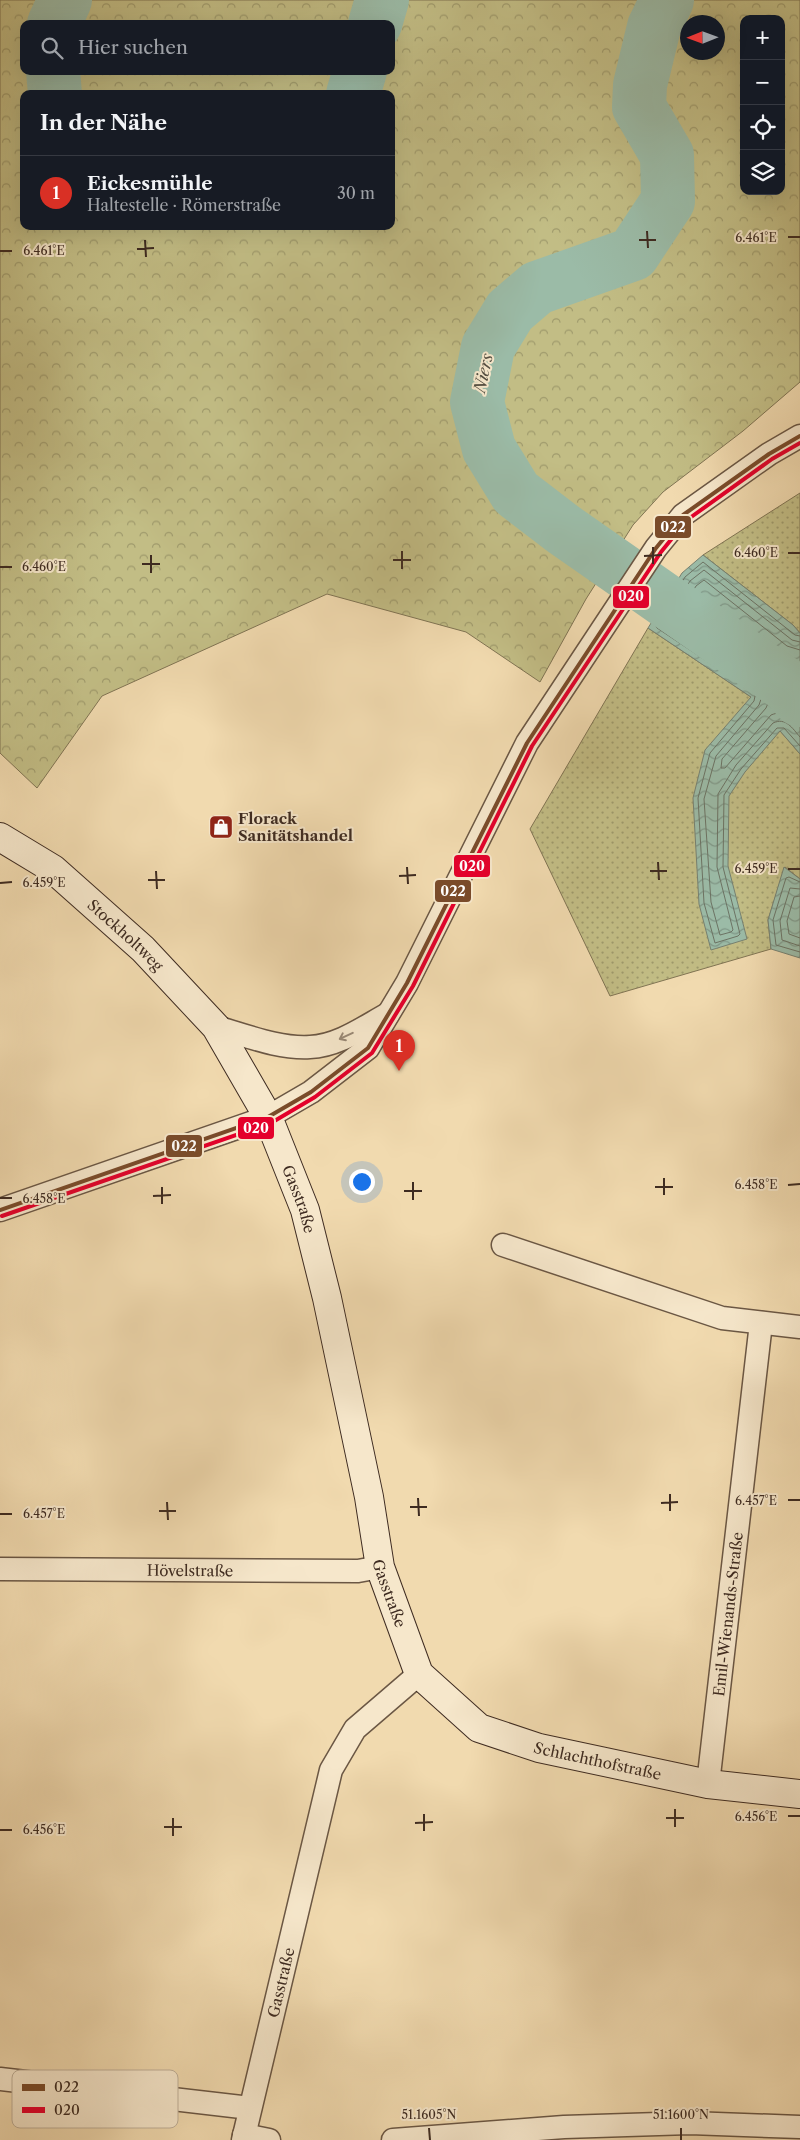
<!DOCTYPE html>
<html lang="de">
<head>
<meta charset="utf-8">
<style>
  :root { --surface:#171b24; --page:#20242c; --text:#f1f3f6; --muted:#9ea1a6; --line:#363941; --accent:#d93025 }
  body { margin:0; font-family:"Libre Caslon Text",serif; background:var(--page); color:var(--text) }
  .controls { position:absolute; right:15px; top:15px; display:grid; overflow:hidden; border-radius:10px; box-shadow:0 5px 20px #0002 }
  .controls button { width:45px; height:45px; display:grid; place-items:center; padding:0; border:0; border-bottom:1px solid var(--line); background:var(--surface); color:var(--text); font:25px sans-serif }
  .compass { position:absolute; left:680px; top:15px; width:45px; height:45px; border-radius:50%; background:var(--surface); box-shadow:0 5px 20px #0002; rotate:269deg }
  .you { position:absolute; left:361px; top:1181px; width:18px; height:18px; margin:-12px; border:4px solid #fff; border-radius:50%; background:#1a73e8; box-shadow:0 0 0 8px #1a73e833 }
  .badge { display:grid; place-items:center; width:32px; height:32px; border-radius:50%; background:var(--accent); color:#fff; font-size:16px; font-weight:700 }
  .pin { position:absolute; translate:-50% -41px; filter:drop-shadow(0 1px 2px #0008) }
  .pin::after { content:''; position:absolute; top:26px; width:18px; height:15px; background:inherit; clip-path:polygon(0 0,100% 0,50% 100%) }
  .list { margin:0; padding:0; list-style:none }
  h2 { display:flex; justify-content:space-between; align-items:center; height:65px; margin:0; padding:0 20px; font-size:21px }
  h2 small { font-size:16px; font-weight:400; color:var(--muted) }
  .list li { display:grid; grid-template-columns:32px 1fr auto; gap:15px; align-items:center; box-sizing:border-box; height:75px; padding:0 20px; border-top:1px solid var(--line) }
  .list b { display:block; font-size:19px; white-space:nowrap }
  .list p { margin:0; font-size:16px; white-space:nowrap; color:var(--muted) }
  .list em { font-size:16px; font-style:normal; color:var(--muted) }
  .icon { flex:none; width:28px; height:28px; fill:none; stroke:currentColor; stroke-width:2; stroke-linecap:round; stroke-linejoin:round }
  .map { position:relative; flex:none; width:800px; height:2140px; overflow:hidden }
  .search { position:absolute; background:var(--surface); box-shadow:0 5px 20px #0002; left:20px; top:20px; width:375px; height:55px; display:flex; align-items:center; gap:12px; box-sizing:border-box; padding:0 18px; border-radius:10px; color:var(--muted); font-size:19px }
  .panel { position:absolute; background:var(--surface); box-shadow:0 5px 20px #0002; left:20px; top:90px; width:375px; height:140px; border-radius:10px }
  .map>svg:first-child { display:block }
</style>
</head>
<body>
<div class="map">
<svg width="800" height="2140" viewBox="0 0 800 2140">
  <defs>
    <pattern id="grass-dots" width="8" height="8" patternUnits="userSpaceOnUse" patternTransform="scale(1.25)"><rect width="8" height="8" fill="#c2bd85"/><path d="M2 2h.1M6 6h.1" fill="none" stroke="#9f9a6c" stroke-width="1.8" stroke-linecap="round"/></pattern>
    <pattern id="forest-crowns" width="20" height="18" patternUnits="userSpaceOnUse" patternTransform="scale(1.25)"><rect width="20" height="18" fill="#c2bd85"/><path d="M2 6a3 3 0 1 1 6 0M12 15a3 3 0 1 1 6 0" fill="none" stroke="#9f9a6c"/></pattern>
    <pattern id="water-waves" width="16" height="10" patternUnits="userSpaceOnUse" patternTransform="scale(1.25)"><rect width="16" height="10" fill="#9bbba7"/><path d="M0 5q4-4 8 0t8 0" fill="none" stroke="#809888"/></pattern>
  </defs>
  <rect width="100%" height="100%" fill="#f1daaf"/>
  <filter id="stains"><feTurbulence type="fractalNoise" baseFrequency=".004" numOctaves="4"/><feColorMatrix values="0 0 0 0 .2 0 0 0 0 .09 0 0 0 0 .02 0 0 0 .5 -.17"/></filter>
  <radialGradient id="worn" r=".72"><stop offset=".6" stop-color="#630" stop-opacity="0"/><stop offset="1" stop-color="#630" stop-opacity=".3"/></radialGradient>
  <g fill="url(#grass-dots)" stroke="#807453">
    <polygon points="800,493 800,633 793,625 703,555"/>
    <polygon points="648,628 751,697 800,754 800,879 785,867 768,920 771,949 610,996 530,829"/>
  </g>
  <path fill="url(#forest-crowns)" stroke="#807453" fill-rule="evenodd" d="M0,0H800V382L743,431L663,492L633,525L586,599L540,682L466,632L327,594L102,696L37,788L0,753ZM744,19H781V191H744ZM688,22H718V52H688ZM24,24H391V71H24ZM24,94H391V226H24Z"/>
  <g fill="url(#water-waves)" stroke="#768171">
    <polygon points="703,555 793,625 800,633 800,754 780,731 745,772 729,796 728,866 747,939 711,950 699,904 693,798 705,750 751,697 648,628 682,573"/>
    <polygon points="784,867 800,879 800,958 771,949 768,920"/>
  </g>
  <g fill="none" stroke-linecap="round" stroke-linejoin="round">
    <g stroke="#6c7364" stroke-width="1">
      <polyline points="800,636 795,635 703,562 685,577 656,626 657,628 753,692 755,696 754,701 710,753 698,798 704,903 715,943 738,936 740,934 723,867 724,795 741,769 777,728 784,728 800,746"/>
      <path d="M800,642L792,640L704,570L690,581L664,624L666,626L757,688L762,696L759,705L716,756L704,799L711,902L720,935L731,932L733,930L717,867L718,794L736,765L773,723C786,717 792,728 800,737"/>
      <path d="M800,650L787,646L704,580L696,586L675,621L676,624L761,682C769,689 771,698 766,708L722,759L721,768H725L771,715C783,710 792,715 800,725"/>
      <polyline points="800,882 789,877 786,878 773,920 776,945 800,952"/>
      <polyline points="800,889 790,888 780,921 782,940 800,946"/>
      <polyline points="800,896 794,897 787,921 789,934 800,938"/>
    </g>
    <g stroke="#9bbba7" stroke-width="54">
      <polyline points="667,0 654,27 640,85 639,107 667,155 668,201 633,254 537,288 510,311 488,347 477,402 489,449 516,493 563,529 785,684 800,700"/>
      <polyline points="54,24 65,0"/>
      <polyline points="375,24 382,0"/>
      <polyline points="53,71 55,94"/>
      <polyline points="353,94 360,71"/>
    </g>
    <defs>
      <g id="minor">
        <path d="M216,1027C245,1035 279,1049 310,1047C338,1046 364,1027 388,1014"/>
        <polyline points="0,1210 268,1117 311,1092 368,1048 407,983 527,743 656,548 683,515 769,454 800,436"/>
        <polyline points="503,1245 722,1318 800,1327"/>
        <path id="s1" d="M0,1569L358,1571L380,1567"/>
        <path id="s2" d="M708,1784L761,1323"/>
        <polyline points="0,2079 250,2108"/>
        <polyline points="244,2135 269,2140"/>
        <path id="s3" d="M243,2140L331,1770L355,1729L419,1674"/>
        <polyline points="393,2140 564,2127 690,2123 800,2127"/>
      </g>
      <g id="secondary">
        <path id="s4" d="M0,837L53,869L143,949L216,1027L268,1117L305,1210L327,1298L369,1497L380,1567L419,1674L479,1728L539,1748L708,1784L800,1794"/>
      </g>
    </defs>
    <use href="#minor" stroke="#6b5744" stroke-width="25"/>
    <use href="#secondary" stroke="#3e2b21" stroke-width="30"/>
    <use href="#minor" stroke="#f6e7cb" stroke-width="22"/>
    <use href="#secondary" stroke="#f6e7cb" stroke-width="28"/>
    <defs>
      <polyline id="bus-1" points="0,1210 268,1117 311,1092 368,1048 407,983 527,743 656,548 683,515 769,454 800,436"/>
      <polyline id="bus-2" points="2,1216 271,1123 315,1097 372,1053 413,986 532,746 661,552 687,520 772,459 800,443"/>
    </defs>
    <use href="#bus-1" stroke="#f6e7cb" stroke-width="8"/>
    <use href="#bus-2" stroke="#f6e7cb" stroke-width="8"/>
    <use href="#bus-1" stroke="#7a4b2a" stroke-width="4"/>
    <use href="#bus-2" stroke="#e4002b" stroke-width="4"/>
  </g>
  <defs><path id="oneway-shaft" d="M-6 0H5M1.5-3L5.5 0L1.5 3" fill="none" stroke-width="1.6" stroke-linecap="round" stroke-linejoin="round" transform="scale(1.25)"/></defs>
  <use stroke="#9a8976" href="#oneway-shaft" transform="translate(346 1036) rotate(155)"/>
  <path fill="none" stroke="#3e2b21" stroke-width="2" d="M647,231L648,248M788,237H800M145,240L146,257M639,240H656M137,249L154,248M0,251H12M653,547V564M402,551V569M788,553H800M151,555V573M644,556L662,555M393,560H411M142,564H160M0,567H12M658,862L659,880M407,867L408,884M788,869H800M156,871L157,889M650,871H667M399,876L416,875M148,880H165M0,883L12,882M664,1178V1195M413,1182V1200M788,1185L800,1184M162,1187V1204M655,1187H673M404,1191H422M153,1196L171,1195M0,1198H12M670,1494V1511M418,1498L419,1516M788,1500H800M167,1502L168,1520M661,1503L678,1502M410,1507H427M159,1511H176M0,1514H12M675,1809V1827M424,1814V1831M788,1816H800M173,1818V1836M666,1818H684M415,1823L433,1822M164,1827H182M0,1830H12M429,2128L430,2140M681,2128V2140"/>
  <defs>
    <symbol id="shop-square" viewBox="-11 -11 22 22"><rect x="-9" y="-9" width="18" height="18" rx="4" fill="#8f2418" stroke="#f6e7cb"/><path d="M-5-2.5h2.3a2.7 3.5 0 0 1 5.4 0H5L5.5 6h-11ZM-1.5-2.5h3a1.5 2.3 0 0 0-3 0Z" fill="#fff"/></symbol>
  </defs>
  <g fill-rule="evenodd">
    <use href="#shop-square" x="207" y="813" width="28" height="28"/>
  </g>
  <g text-anchor="middle" dominant-baseline="central" stroke-width="4" stroke-linejoin="round" paint-order="stroke">
    <g font-size="15" font-weight="bold" fill="#3e2b21" stroke="#f6e7cb" text-anchor="start">
      <text x="238" y="818">Florack<tspan x="238" dy="17">Sanitätshandel</tspan></text>
    </g>
    <g font-size="15" fill="#3e2b21" stroke="#f6e7cb">
      <text stroke="none"><textPath href="#s4" startOffset="160">Stockholtweg</textPath></text>
      <text stroke="none"><textPath href="#s4" startOffset="481">Gasstraße</textPath></text>
      <text stroke="none"><textPath href="#s1" startOffset="190">Hövelstraße</textPath></text>
      <text stroke="none"><textPath href="#s4" startOffset="886">Gasstraße</textPath></text>
      <text stroke="none"><textPath href="#s2" startOffset="171">Emil-Wienands-Straße</textPath></text>
      <text stroke="none"><textPath href="#s4" startOffset="1176">Schlachthofstraße</textPath></text>
      <text stroke="none"><textPath href="#s3" startOffset="162">Gasstraße</textPath></text>
    </g>
    <g font-size="16" font-style="italic" fill="#554f42" stroke="#f6e7cb">
      <text transform="translate(483 373) rotate(-78)">Niers</text>
    </g>
  </g>
  <rect x="12" y="2070" width="166" height="58" rx="8" fill="#f6e7cb" stroke="#bfaf98" stroke-width="1"/>
  <rect x="22" y="2084" width="23" height="7" fill="#7a4b2a"/>
  <rect x="22" y="2107" width="23" height="6" fill="#e4002b"/>
  <g font-size="14" fill="#3e2b21">
    <text x="54" y="2092">022</text>
    <text x="54" y="2115">020</text>
  </g>
  <g font-size="12" text-anchor="middle" fill="#3e2b21" stroke="#f6e7cb" stroke-width="4" stroke-linejoin="round" paint-order="stroke">
    <text x="756" y="242">6.461°E</text>
    <text x="44" y="255">6.461°E</text>
    <text x="756" y="557">6.460°E</text>
    <text x="44" y="571">6.460°E</text>
    <text x="756" y="873">6.459°E</text>
    <text x="44" y="887">6.459°E</text>
    <text x="756" y="1189">6.458°E</text>
    <text x="44" y="1203">6.458°E</text>
    <text x="756" y="1505">6.457°E</text>
    <text x="44" y="1518">6.457°E</text>
    <text x="756" y="1821">6.456°E</text>
    <text x="44" y="1834">6.456°E</text>
    <text x="429" y="2119">51.1605°N</text>
    <text x="681" y="2119">51.1600°N</text>
  </g>
  <g stroke="#f6e7cb" stroke-width="2">
    <rect x="654" y="515" width="38" height="24" rx="5" fill="#7a4b2a"/>
    <rect x="612" y="585" width="38" height="24" rx="5" fill="#e4002b"/>
    <rect x="453" y="854" width="38" height="24" rx="5" fill="#e4002b"/>
    <rect x="434" y="879" width="38" height="24" rx="5" fill="#7a4b2a"/>
    <rect x="237" y="1116" width="38" height="24" rx="5" fill="#e4002b"/>
    <rect x="165" y="1134" width="38" height="24" rx="5" fill="#7a4b2a"/>
  </g>
  <g font-size="14" text-anchor="middle" font-weight="bold" fill="#fff">
    <text x="673" y="532">022</text>
    <text x="631" y="601">020</text>
    <text x="472" y="871">020</text>
    <text x="453" y="896">022</text>
    <text x="256" y="1133">020</text>
    <text x="184" y="1151">022</text>
  </g>
  <rect width="100%" height="100%" filter="url(#stains)"/>
  <rect width="100%" height="100%" fill="url(#worn)"/>
</svg>
<div class="controls">
<button>+</button>
<button>−</button>
<button><svg class="icon" aria-label="locate" viewBox="0 0 24 24"><circle cx="12" cy="12" r="6"/><path d="M12 2v4M12 18v4M2 12h4M18 12h4"/></svg></button>
<button><svg class="icon" aria-label="layers" viewBox="0 0 24 24"><path d="M12 4l9 5-9 5-9-5zM3 14l9 5 9-5"/></svg></button>
</div>
<svg class="compass" viewBox="-18 -18 36 36"><path d="M0-13l5 13h-10z" fill="#e53935"/><path d="M0 13l5-13h-10z" fill="#9ea1a6"/></svg>
<div class="you"></div>
<div class="pin badge" style="left:399px;top:1071px">1</div>
<div class="search"><svg class="icon" aria-label="search" viewBox="0 0 24 24"><circle cx="10" cy="10" r="6"/><path d="M15 15l6 6"/></svg>Hier suchen</div>
<section class="panel">
<h2>In der Nähe<small></small></h2>
<ul class="list">
<li><span class="badge">1</span><div><b>Eickesmühle</b><p>Haltestelle · Römerstraße</p></div><em>30 m</em></li>
</ul>
</section>
</div>
</body>
</html>
